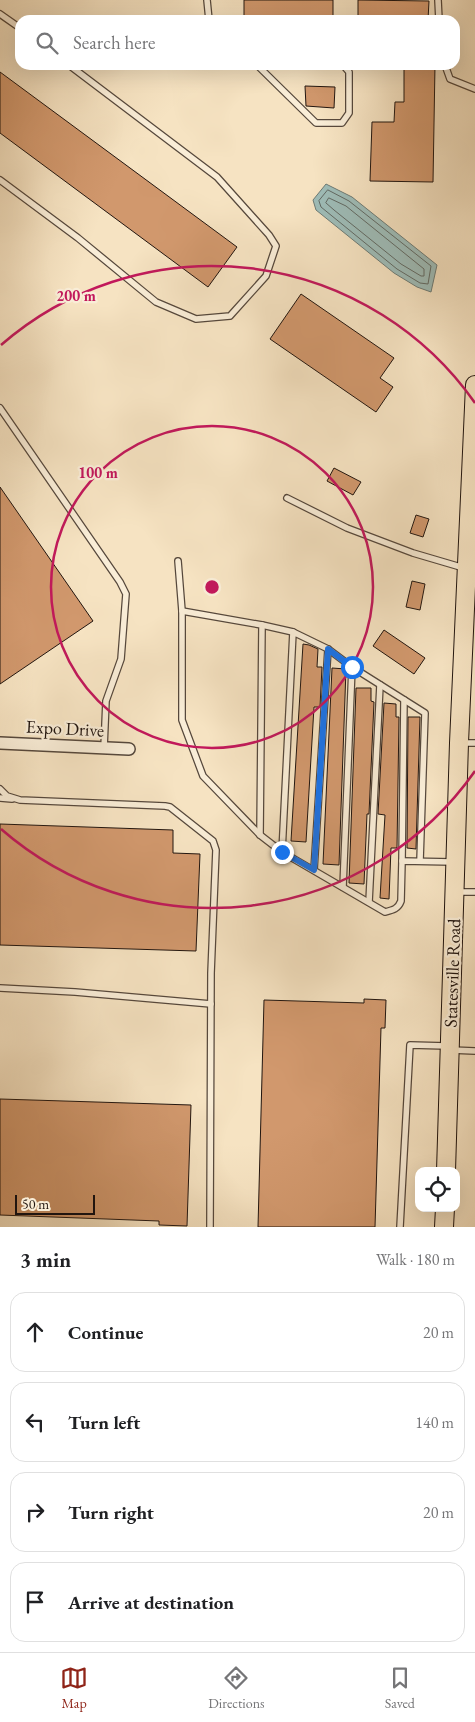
<!DOCTYPE html>
<html lang="en">
<head>
<meta charset="utf-8">
<style>
  :root { --surface:#fff; --page:#f2f2f2; --text:#202124; --muted:#757577; --line:#e0e0e0; --accent:#8f2418 }
  body { margin:0; font-family:"EB Garamond",serif; background:var(--page); color:var(--text) }
  .controls { position:absolute; right:15px; bottom:15px; display:grid; overflow:hidden; border-radius:10px; box-shadow:0 5px 20px #0002 }
  .controls button { width:45px; height:45px; display:grid; place-items:center; padding:0; border:0; border-bottom:1px solid var(--line); background:var(--surface); color:var(--text); font:25px sans-serif }
  .scale { position:absolute; left:15px; bottom:12px; width:80px; box-sizing:border-box; padding-left:5px; border:2px solid #21150f; border-top:0; font-size:14px; line-height:18px; white-space:nowrap; color:#21150f; -webkit-text-stroke:4px #f9edd7; paint-order:stroke }
  .stop { position:absolute; width:15px; height:15px; margin:-11px; border:4px solid #1a73e8; border-radius:50%; background:#fff }
  .stop.end { background:#1a73e8; border-color:#fff; box-shadow:0 1px 5px #0008 }
  .list { margin:0; padding:0; list-style:none }
  h2 { display:flex; justify-content:space-between; align-items:center; height:65px; margin:0; padding:0 20px; font-size:21px }
  h2 small { font-size:16px; font-weight:400; color:var(--muted) }
  .list li { display:grid; grid-template-columns:32px 1fr auto; gap:15px; align-items:center; box-sizing:border-box; height:80px; margin:0 10px 10px; padding:0 10px; border:1px solid var(--line); border-radius:15px }
  .list b { display:block; font-size:19px; white-space:nowrap }
  .list em { font-size:16px; font-style:normal; color:var(--muted) }
  .icon { flex:none; width:28px; height:28px; fill:none; stroke:currentColor; stroke-width:2; stroke-linecap:round; stroke-linejoin:round }
  .map { position:relative; flex:none; width:475px; height:1227px; overflow:hidden }
  .search { position:absolute; background:var(--surface); box-shadow:0 5px 20px #0002; left:15px; right:15px; top:15px; height:55px; display:flex; align-items:center; gap:12px; box-sizing:border-box; padding:0 18px; border-radius:15px; color:var(--muted); font-size:19px }
  .sheet { height:425px; background:var(--surface) }
  nav { display:flex; justify-content:space-around; align-items:center; box-sizing:border-box; height:70px; border-top:1px solid var(--line); background:var(--surface); font-size:14px; color:var(--muted) }
  nav a { display:grid; justify-items:center; gap:2px }
  nav .on { color:var(--accent) }
  .map>svg:first-child { display:block }
</style>
</head>
<body>
<div class="map">
<svg width="475" height="1227" viewBox="0 0 475 1227">
  <rect width="100%" height="100%" fill="#f6e3c2"/>
  <filter id="stains"><feTurbulence type="fractalNoise" baseFrequency=".004" numOctaves="4"/><feColorMatrix values="0 0 0 0 .2 0 0 0 0 .09 0 0 0 0 .02 0 0 0 .5 -.17"/></filter>
  <radialGradient id="worn" r=".72"><stop offset=".6" stop-color="#630" stop-opacity="0"/><stop offset="1" stop-color="#630" stop-opacity=".3"/></radialGradient>
  <polygon fill="#9ebdb9" stroke="#6c7a75" points="326,184 352,197 437,265 431,292 417,287 394,273 316,210 313,200"/>
  <g fill="none" stroke-linecap="round" stroke-linejoin="round">
    <g stroke="#606964" stroke-width="1">
      <polygon points="328,190 349,201 431,266 428,284 420,283 397,269 321,207 319,201"/>
      <polygon points="329,198 346,206 424,269 424,276 421,276 401,264 334,210 326,203"/>
    </g>
  </g>
  <g fill="#d1986d" stroke="#21150f">
    <rect x="244" y="0" width="89" height="20"/>
    <polygon points="358,0 429,1 428,20 358,20"/>
    <polygon points="404,65 435,65 433,182 370,181 372,122 394,122 395,102 404,102"/>
    <polygon points="0,72 237,247 208,287 0,133"/>
    <polygon points="305,86 335,87 334,108 306,106"/>
    <polygon points="301,294 394,358 380,378 393,387 376,412 270,339"/>
    <polygon points="334,468 361,482 353,495 327,481"/>
    <polygon points="0,487 93,621 0,684"/>
    <polygon points="416,515 429,519 423,537 410,533"/>
    <polygon points="412,581 425,584 420,610 406,607"/>
    <polygon points="384,630 425,658 414,674 373,646"/>
    <polygon points="303,644 309,645 318,649 317,667 322,667 320,707 314,707 306,842 291,841"/>
    <polygon points="332,668 346,669 339,865 323,864"/>
    <polygon points="356,688 371,688 371,701 374,702 369,814 367,814 364,884 349,883"/>
    <polygon points="384,703 396,704 396,717 399,717 397,848 391,848 389,899 380,898 385,815 378,814"/>
    <polygon points="408,717 420,717 416,849 407,848"/>
    <polygon points="0,824 173,830 173,853 200,854 196,951 0,945"/>
    <polygon points="364,999 386,1000 385,1028 381,1028 375,1227 258,1227 264,1000 364,1003"/>
    <polygon points="0,1099 191,1105 187,1226 159,1225 159,1221 0,1215"/>
  </g>
  <g fill="none" stroke-linecap="round" stroke-linejoin="round">
    <defs>
      <g id="lane">
        <polyline points="207,0 209,20"/>
        <polyline points="438,0 439,20"/>
        <polyline points="0,14 20,28"/>
        <polyline points="257,65 316,123 342,123 349,113 349,72 343,65"/>
        <polyline points="445,65 450,79 475,89"/>
        <polyline points="0,180 78,238 156,302 196,319 230,316 266,276 276,246 269,235 217,177 69,65"/>
        <polyline points="0,408 120,582 126,594 121,659 106,701 104,748"/>
        <polyline points="287,498 347,528 413,553 464,568"/>
        <path d="M178,561L182,611V720L203,776L260,835L282,852L385,912C393,910 398,909 401,901L402,861L453,862"/>
        <polyline points="182,611 262,625 260,835"/>
        <polyline points="262,625 293,632"/>
        <polyline points="461,743 475,743"/>
        <polyline points="0,789 7,796 20,800 165,806 170,807 213,841 216,850 211,973 210,1227"/>
        <polyline points="0,798 12,799"/>
        <polyline points="282,852 293,632 328,649 352,667 425,713 420,861"/>
        <polyline points="402,861 404,700"/>
        <polyline points="314,870 328,649"/>
        <polyline points="343,887 352,667"/>
        <polyline points="457,892 475,892"/>
        <polyline points="369,902 380,685"/>
        <polyline points="0,988 75,992 211,1004"/>
        <polyline points="451,1050 475,1051"/>
        <polyline points="400,1227 410,1045 447,1046"/>
      </g>
      <polyline id="street" points="0,743 129,749"/>
      <g id="primary">
        <polyline points="446,1171 459,743 475,385"/>
        <polyline points="444,1227 445,1208"/>
      </g>
    </defs>
    <use href="#lane" stroke="#56483c" stroke-width="8"/>
    <use href="#street" stroke="#56483c" stroke-width="14"/>
    <use href="#primary" stroke="#21150f" stroke-width="20"/>
    <use href="#lane" stroke="#f9edd7" stroke-width="5.5"/>
    <use href="#street" stroke="#f9edd7" stroke-width="11"/>
    <use href="#primary" stroke="#f6e3c2" stroke-width="18"/>
  </g>
  <g fill="none" stroke-linecap="round" stroke-linejoin="round">
    <polyline stroke="#1a73e8" stroke-width="6" points="282,852 314,870 328,649 352,667"/>
  </g>
  <g fill="none" stroke="#c2185b" stroke-width="2.5">
    <circle cx="212" cy="587" r="161"/>
    <path d="M475 771A321 321 0 0 1 1 829M1 345A321 321 0 0 1 475 403"/>
  </g>
  <g text-anchor="middle" dominant-baseline="central" stroke-width="4.5" stroke-linejoin="round" paint-order="stroke">
    <g font-size="18" fill="#21150f" stroke="#f9edd7">
      <text transform="translate(65 728) rotate(3)">Expo Drive</text>
      <text transform="translate(452 973) rotate(-88)">Statesville Road</text>
    </g>
  </g>
  <circle cx="212" cy="587" r="8" fill="#c2185b" stroke="#f9edd7" stroke-width="2.5"/>
  <g font-size="15" text-anchor="middle" font-weight="bold" fill="#c2185b" stroke="#f9edd7" stroke-width="4.5" stroke-linejoin="round" paint-order="stroke">
    <text x="76" y="301">200 m</text>
    <text x="98" y="478">100 m</text>
  </g>
  <rect width="100%" height="100%" filter="url(#stains)"/>
  <rect width="100%" height="100%" fill="url(#worn)"/>
</svg>
<div class="controls">
<button><svg class="icon" aria-label="locate" viewBox="0 0 24 24"><circle cx="12" cy="12" r="6"/><path d="M12 2v4M12 18v4M2 12h4M18 12h4"/></svg></button>
</div>
<div class="scale">50 m</div>
<div class="stop" style="left:352px;top:667px"></div>
<div class="stop end" style="left:282px;top:852px"></div>
<div class="search"><svg class="icon" aria-label="search" viewBox="0 0 24 24"><circle cx="10" cy="10" r="6"/><path d="M15 15l6 6"/></svg>Search here</div>
</div>
<section class="sheet">
<h2>3 min<small>Walk · 180 m</small></h2>
<ul class="list">
<li><svg class="icon" aria-label="ahead" viewBox="0 0 24 24"><path d="M12 20V5M6 11l6-6 6 6"/></svg><div><b>Continue</b></div><em>20 m</em></li>
<li><svg class="icon" aria-label="left" viewBox="0 0 24 24"><path d="M17 20v-9H6M10 6l-5 5 5 5"/></svg><div><b>Turn left</b></div><em>140 m</em></li>
<li><svg class="icon" aria-label="right" viewBox="0 0 24 24"><path d="M7 20v-9h11M14 6l5 5-5 5"/></svg><div><b>Turn right</b></div><em>20 m</em></li>
<li><svg class="icon" aria-label="arrive" viewBox="0 0 24 24"><path d="M6 21V4h12l-3 4 3 4H6"/></svg><div><b>Arrive at destination</b></div></li>
</ul>
</section>
<nav>
<a class="on"><svg class="icon" aria-label="map" viewBox="0 0 24 24"><path d="M3 6l6-2 6 2 6-2v14l-6 2-6-2-6 2zM9 4v14M15 6v14"/></svg>Map</a>
<a><svg class="icon" aria-label="directions" viewBox="0 0 24 24"><path d="M12 3l9 9-9 9-9-9zM9 14v-3h6M13 9l2 2-2 2"/></svg>Directions</a>
<a><svg class="icon" aria-label="saved" viewBox="0 0 24 24"><path d="M7 4h10v16l-5-4-5 4z"/></svg>Saved</a>
</nav>
</body>
</html>
